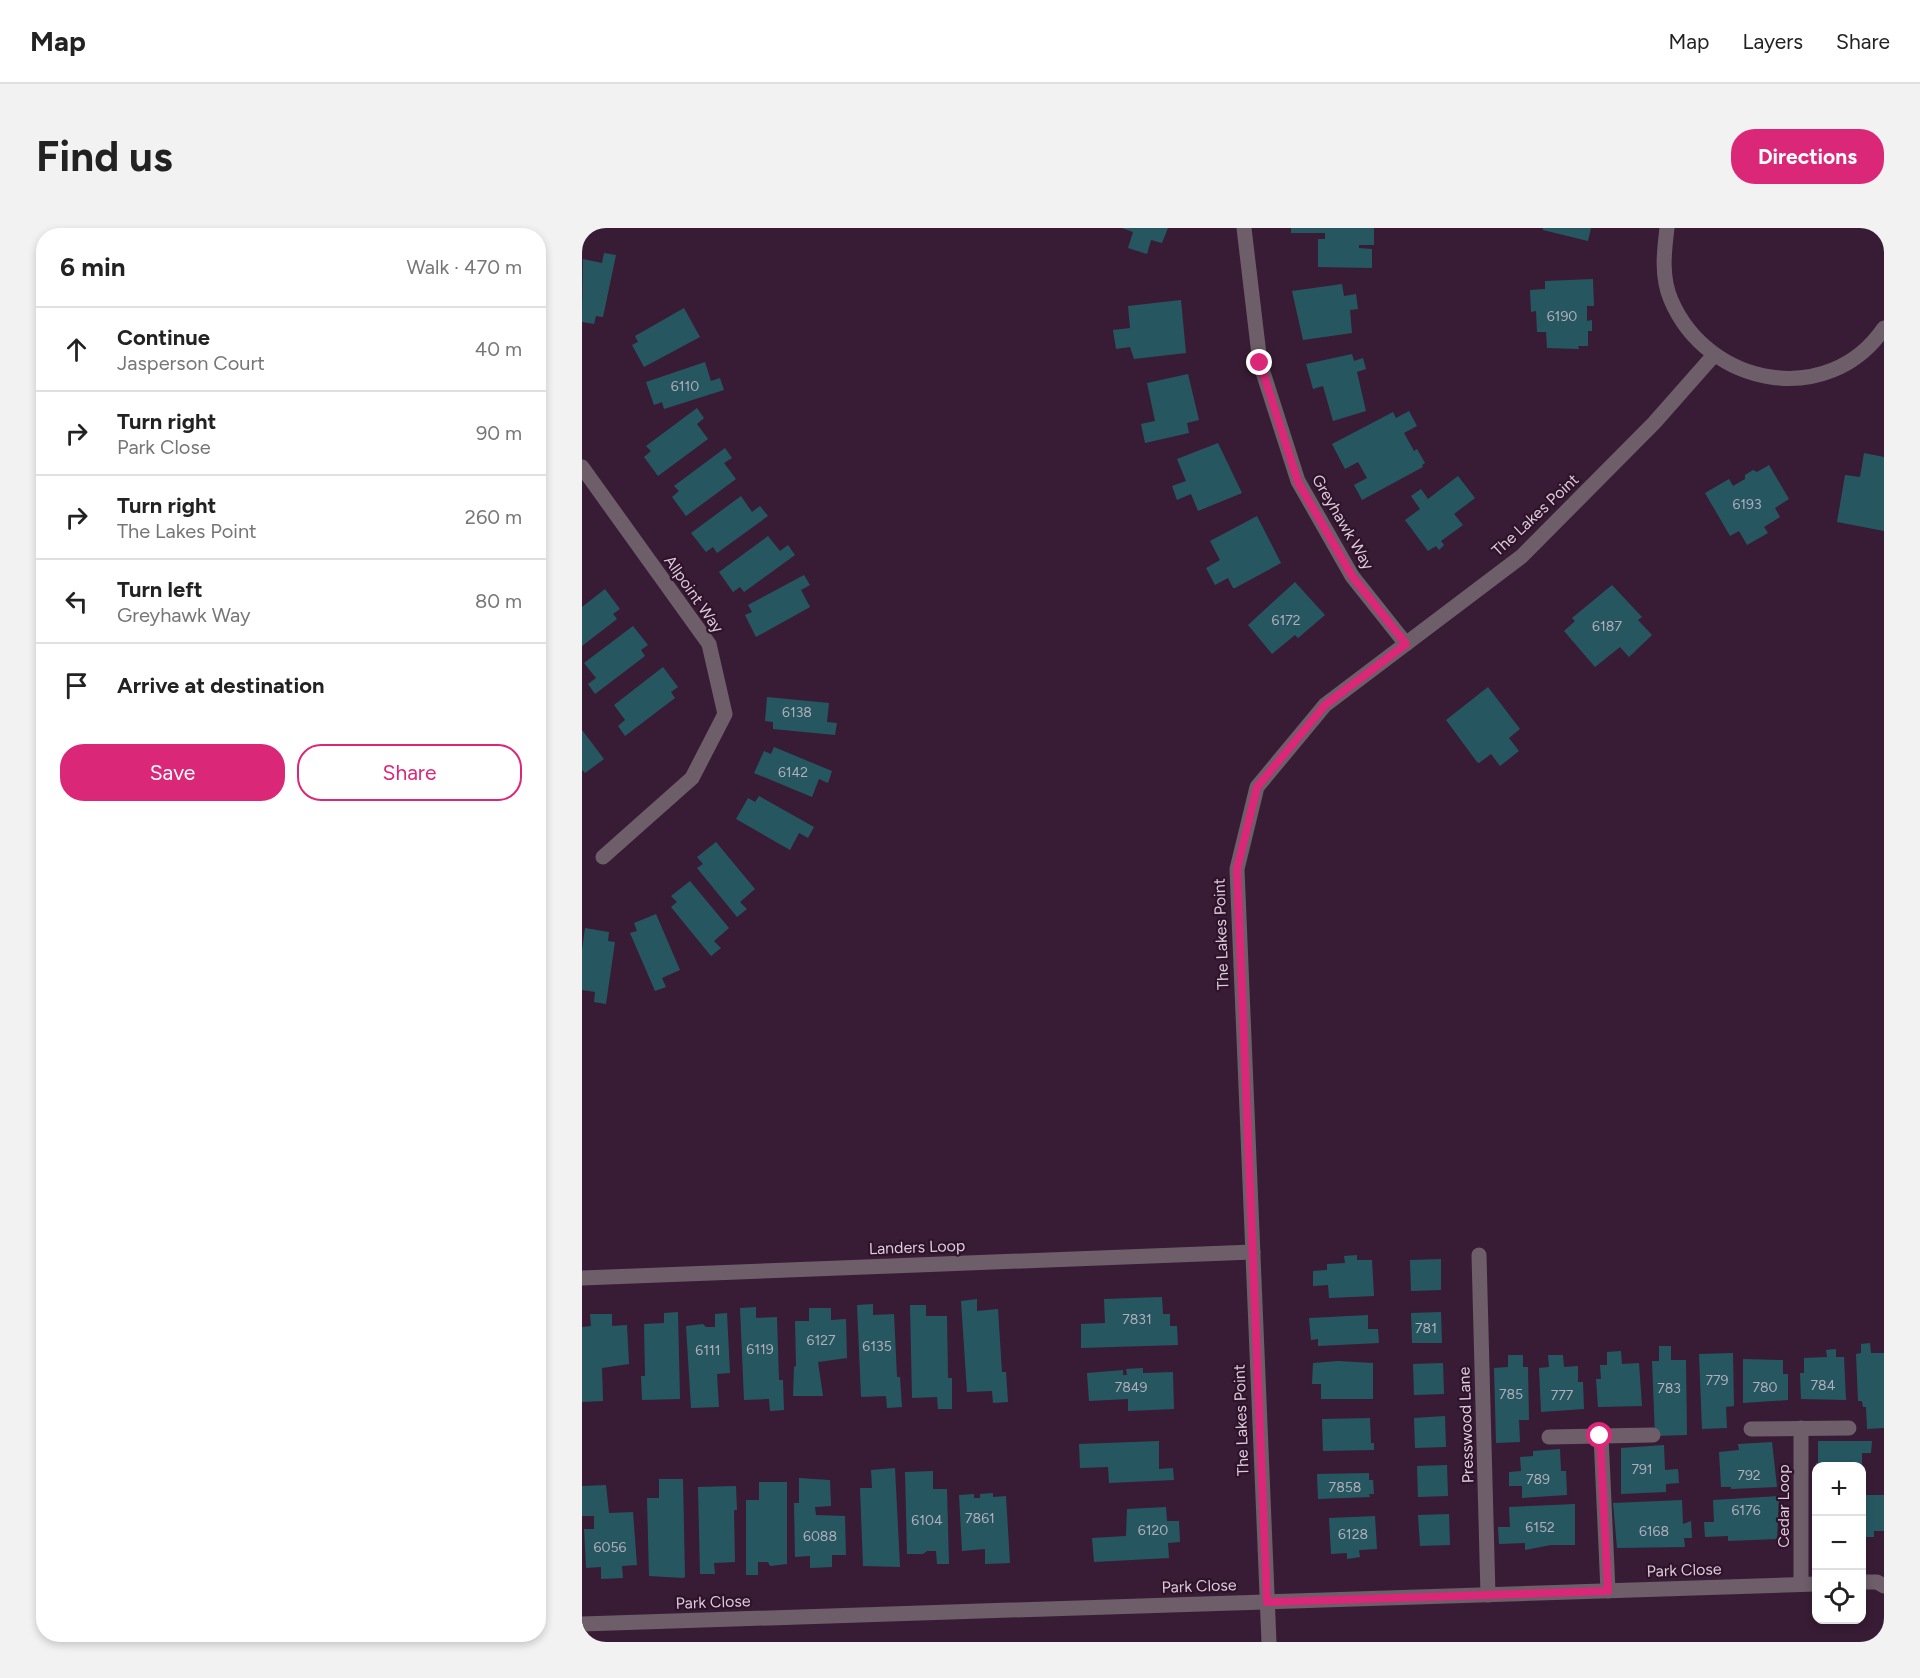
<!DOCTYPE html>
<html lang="en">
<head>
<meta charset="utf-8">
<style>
  :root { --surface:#fff; --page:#f2f2f2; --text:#222; --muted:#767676; --line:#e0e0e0; --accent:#db2777 }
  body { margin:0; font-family:Figtree,sans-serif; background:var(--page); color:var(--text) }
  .controls { position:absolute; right:18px; bottom:18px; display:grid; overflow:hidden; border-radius:12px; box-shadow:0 3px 9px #0003 }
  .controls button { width:54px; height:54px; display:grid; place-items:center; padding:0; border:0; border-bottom:2px solid var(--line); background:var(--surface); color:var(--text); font:30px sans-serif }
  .stop { position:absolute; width:18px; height:18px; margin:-14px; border:4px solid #db2777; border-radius:50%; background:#fff }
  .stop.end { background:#db2777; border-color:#fff; box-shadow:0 2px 6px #0008 }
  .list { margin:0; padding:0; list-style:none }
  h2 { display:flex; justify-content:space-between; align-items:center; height:78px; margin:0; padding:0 24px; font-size:26px }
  h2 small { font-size:20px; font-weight:400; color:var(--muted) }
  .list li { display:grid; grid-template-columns:39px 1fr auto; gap:18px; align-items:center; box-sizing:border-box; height:84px; padding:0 24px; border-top:2px solid var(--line) }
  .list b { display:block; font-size:22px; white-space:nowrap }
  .list p { margin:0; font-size:20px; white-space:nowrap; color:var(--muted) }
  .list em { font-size:20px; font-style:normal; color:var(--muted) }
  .actions { display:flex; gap:12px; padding:18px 24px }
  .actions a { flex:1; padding:14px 0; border:2px solid var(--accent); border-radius:24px; text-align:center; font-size:21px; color:var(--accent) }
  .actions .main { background:var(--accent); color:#fff }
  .icon { flex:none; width:33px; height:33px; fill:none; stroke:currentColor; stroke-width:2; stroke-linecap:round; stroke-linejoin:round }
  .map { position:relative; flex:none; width:1302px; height:1414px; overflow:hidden; border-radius:24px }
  header { display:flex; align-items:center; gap:36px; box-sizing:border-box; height:84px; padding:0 30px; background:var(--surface); border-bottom:2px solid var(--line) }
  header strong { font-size:28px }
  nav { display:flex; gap:33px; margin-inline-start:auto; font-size:21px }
  .intro { display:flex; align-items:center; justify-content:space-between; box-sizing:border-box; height:144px; padding:0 36px }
  h1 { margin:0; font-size:42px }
  .button { padding:15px 27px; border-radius:24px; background:var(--accent); color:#fff; font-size:21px; font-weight:700 }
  main { display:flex; gap:36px; padding:0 36px }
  aside { flex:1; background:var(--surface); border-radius:24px; box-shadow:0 3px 9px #0003 }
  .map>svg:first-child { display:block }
</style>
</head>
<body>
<header>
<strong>Map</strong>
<nav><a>Map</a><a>Layers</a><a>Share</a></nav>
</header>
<div class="intro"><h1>Find us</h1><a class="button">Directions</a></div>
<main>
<aside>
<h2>6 min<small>Walk · 470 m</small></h2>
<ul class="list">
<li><svg class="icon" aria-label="ahead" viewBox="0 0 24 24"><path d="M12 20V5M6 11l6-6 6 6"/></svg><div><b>Continue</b><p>Jasperson Court</p></div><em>40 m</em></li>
<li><svg class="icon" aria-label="right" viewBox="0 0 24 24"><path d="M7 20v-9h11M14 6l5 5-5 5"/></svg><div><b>Turn right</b><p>Park Close</p></div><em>90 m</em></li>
<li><svg class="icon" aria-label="right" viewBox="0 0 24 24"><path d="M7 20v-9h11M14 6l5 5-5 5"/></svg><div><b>Turn right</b><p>The Lakes Point</p></div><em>260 m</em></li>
<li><svg class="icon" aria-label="left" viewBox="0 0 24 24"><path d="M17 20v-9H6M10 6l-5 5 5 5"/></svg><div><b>Turn left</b><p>Greyhawk Way</p></div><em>80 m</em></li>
<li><svg class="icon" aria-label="arrive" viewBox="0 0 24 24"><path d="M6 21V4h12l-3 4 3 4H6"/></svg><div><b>Arrive at destination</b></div></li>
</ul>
<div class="actions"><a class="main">Save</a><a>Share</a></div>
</aside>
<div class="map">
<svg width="1302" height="1414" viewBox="0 0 1302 1414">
  <rect width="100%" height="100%" fill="#381c35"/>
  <g fill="#265761">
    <polygon points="540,0 586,0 580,15 569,12 565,26 546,20 551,4"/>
    <polygon points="709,0 792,0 792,17 777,17 777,20 790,21 790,40 736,39 736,11 743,11 743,5 709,5"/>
    <polygon points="961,0 1009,0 1006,13 961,2"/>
    <polygon points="22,25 34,27 21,89 14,88 12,96 0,94 1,31 20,35"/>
    <polygon points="1011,51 1012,78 1005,78 1005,93 1010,92 1010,103 1006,103 1006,118 996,118 997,121 965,120 964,104 955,104 954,83 949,84 948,62 963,61 963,53"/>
    <polygon points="760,56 762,68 774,66 776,81 768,82 770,105 721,112 710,63"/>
    <polygon points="599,72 604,125 552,131 548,119 534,121 531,102 548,100 546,78"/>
    <polygon points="102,80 118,109 62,139 50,117 56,114 53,108"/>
    <polygon points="770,126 772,133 781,130 784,141 775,144 784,183 751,193 741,158 731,161 724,136"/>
    <polygon points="123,134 129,153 138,150 142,162 82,181 80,174 72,177 64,154"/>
    <polygon points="606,146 617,192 605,195 607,205 563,215 559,196 573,193 565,155"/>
    <polygon points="115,180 122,190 115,196 126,211 76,248 62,229 69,223 64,218"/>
    <polygon points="827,183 835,198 822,205 832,223 835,221 843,235 840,237 841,239 780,272 772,257 785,250 776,234 763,241 750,216 811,184 814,190"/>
    <polygon points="636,215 660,265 616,283 609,266 595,272 590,258 604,253 595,231"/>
    <polygon points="143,220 150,230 142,235 154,251 104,288 90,269 97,263 92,258"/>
    <polygon points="1282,225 1302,229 1302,303 1255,294 1263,247 1278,249"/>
    <polygon points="1187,237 1207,271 1193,280 1198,289 1182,299 1186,305 1165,317 1157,303 1148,308 1123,265 1147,251 1151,258 1163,251 1163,247 1171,242 1175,244"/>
    <polygon points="876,248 893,270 872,286 881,297 859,313 862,317 857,322 854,318 846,323 823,292 838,281 829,268 839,261 846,271"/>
    <polygon points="159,268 170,284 178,278 186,288 135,325 131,319 124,324 109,305"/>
    <polygon points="675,288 699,335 653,360 651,360 646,350 633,357 624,340 638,332 628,313"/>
    <polygon points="186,308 198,323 206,317 213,327 162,364 158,359 151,364 137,344"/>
    <polygon points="222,347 228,357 219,362 228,379 174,409 163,387 170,384 166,377"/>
    <polygon points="713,354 743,387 716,410 713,407 690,426 666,397"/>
    <polygon points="1030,357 1060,389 1056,392 1070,407 1047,429 1038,419 1013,439 982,403 993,393 990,390"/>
    <polygon points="23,361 38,381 31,386 35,391 0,418 0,379"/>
    <polygon points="51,398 66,417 59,422 63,428 13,466 6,456 14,450 2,435"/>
    <polygon points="81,439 96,459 89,464 93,470 43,508 36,498 43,492 32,477"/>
    <polygon points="906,459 938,501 927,510 937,523 918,538 909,526 897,535 895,534 864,492"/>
    <polygon points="185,469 247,475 245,494 255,495 253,507 191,501 191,494 183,493"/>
    <polygon points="0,502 22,531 3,545 0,542"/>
    <polygon points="192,519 250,543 246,555 237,551 230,569 172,545 182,523 189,526"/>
    <polygon points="177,568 232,599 226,610 217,605 208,622 154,591 166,570 173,574"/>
    <polygon points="134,614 173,661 158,674 165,681 155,689 115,640 121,636 115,629"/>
    <polygon points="108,653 147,700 132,713 139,720 129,728 89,679 95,674 89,668"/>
    <polygon points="74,686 98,742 80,750 84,759 73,763 48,705 55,703 52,695"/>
    <polygon points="3,700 27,704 26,713 33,714 24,776 12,774 13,764 0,762 0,722"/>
    <polygon points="775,1027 775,1032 790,1032 792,1068 747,1070 746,1057 731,1058 731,1043 745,1042 745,1036 763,1035 762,1028"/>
    <polygon points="859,1031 859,1062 829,1063 828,1032"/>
    <polygon points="580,1069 581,1086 588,1086 588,1098 595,1098 596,1117 499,1120 499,1096 523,1095 522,1071"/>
    <polygon points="395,1071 395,1083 416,1081 420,1144 424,1144 426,1174 411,1175 410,1163 385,1164 379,1073"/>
    <polygon points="291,1076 291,1087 312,1086 315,1149 318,1149 320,1179 305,1180 304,1168 279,1169 275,1077"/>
    <polygon points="328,1077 344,1077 344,1088 365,1088 366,1150 370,1150 370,1181 356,1181 355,1169 330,1170"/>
    <polygon points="174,1079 174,1090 195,1089 197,1152 201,1152 202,1182 188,1183 187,1171 162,1172 158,1080"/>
    <polygon points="227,1080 249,1080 249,1092 264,1091 265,1130 236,1134 241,1168 211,1168 212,1139 214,1138 213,1093 227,1093"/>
    <polygon points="96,1084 98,1171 60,1172 59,1148 63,1148 62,1096 82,1095 82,1085"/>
    <polygon points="859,1084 860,1115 830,1115 829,1085"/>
    <polygon points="145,1085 148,1145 135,1146 137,1179 109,1180 104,1098 121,1096 124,1099 133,1099 133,1086"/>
    <polygon points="8,1086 30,1086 30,1098 45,1097 47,1136 20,1140 21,1173 0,1174 0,1099 9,1098"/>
    <polygon points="786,1087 786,1101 796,1101 797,1115 736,1118 736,1111 729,1112 727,1090"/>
    <polygon points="1288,1115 1289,1125 1302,1125 1302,1200 1285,1201 1284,1179 1281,1179 1280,1173 1276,1173 1274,1126 1279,1125 1279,1116"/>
    <polygon points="1077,1118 1089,1118 1089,1132 1104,1132 1105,1207 1073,1208 1070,1133 1077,1133"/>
    <polygon points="1254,1121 1254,1129 1262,1129 1264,1172 1219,1171 1218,1145 1222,1145 1222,1130 1245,1129 1244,1122"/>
    <polygon points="1039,1123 1040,1136 1057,1135 1060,1178 1016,1179 1014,1151 1019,1151 1018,1137 1025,1137 1025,1124"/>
    <polygon points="1151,1125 1152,1178 1144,1179 1145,1200 1120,1201 1117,1126"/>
    <polygon points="926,1127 941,1127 941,1139 946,1139 947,1192 937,1192 938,1214 914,1215 912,1140 926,1139"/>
    <polygon points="966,1127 981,1127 982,1139 996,1138 996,1154 1001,1154 1002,1181 959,1184 957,1140 967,1139"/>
    <polygon points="1161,1131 1201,1132 1201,1146 1206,1146 1206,1172 1161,1175"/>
    <polygon points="756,1133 791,1135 791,1171 739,1171 739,1156 730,1156 731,1135"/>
    <polygon points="861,1135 862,1166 832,1167 831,1136"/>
    <polygon points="561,1140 561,1145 591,1144 592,1181 546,1183 546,1171 507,1173 505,1145 541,1142 541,1147 545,1147 544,1141"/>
    <polygon points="863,1188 864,1219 833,1220 832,1190"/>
    <polygon points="788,1190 789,1215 792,1215 792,1222 741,1223 740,1191"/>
    <polygon points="577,1213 577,1241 591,1240 592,1252 527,1255 526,1239 498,1240 497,1216"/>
    <polygon points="1236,1213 1290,1213 1289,1225 1280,1225 1280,1238 1234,1238 1234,1235 1236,1235"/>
    <polygon points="1190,1214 1195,1259 1149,1261 1149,1259 1139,1259 1137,1224 1157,1222 1156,1216"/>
    <polygon points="1082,1217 1083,1242 1096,1241 1097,1255 1084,1256 1084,1264 1039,1266 1039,1220"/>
    <polygon points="978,1221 979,1243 984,1243 985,1267 940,1270 940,1258 927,1258 927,1244 939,1243 938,1229 951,1228 951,1223"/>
    <polygon points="865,1237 866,1268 836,1269 835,1238"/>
    <polygon points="313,1240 318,1339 281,1338 278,1260 290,1260 289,1242"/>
    <polygon points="351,1243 351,1261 365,1261 367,1336 355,1336 354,1323 345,1323 341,1326 325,1326 323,1244"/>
    <polygon points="787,1245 787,1252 791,1252 792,1266 787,1266 788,1269 736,1271 735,1246"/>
    <polygon points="217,1250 248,1252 249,1278 233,1279 234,1287 263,1288 264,1327 250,1327 250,1339 228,1340 228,1328 213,1329 212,1275 217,1275"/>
    <polygon points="77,1251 101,1251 103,1349 101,1350 67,1348 65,1270 77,1270"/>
    <polygon points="177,1254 205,1254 205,1336 188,1338 186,1334 176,1334 176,1347 164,1347 164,1272 177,1272"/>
    <polygon points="24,1257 27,1285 51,1284 55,1337 40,1338 41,1350 19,1351 19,1339 4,1340 2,1301 12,1301 12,1288 0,1288 0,1258"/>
    <polygon points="154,1258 155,1282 152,1282 153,1334 132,1335 133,1346 118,1346 116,1259"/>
    <polygon points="411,1265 411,1269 424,1268 428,1335 403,1336 403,1321 380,1323 377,1267 392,1266 392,1270 398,1270 398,1266"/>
    <polygon points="1280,1267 1302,1267 1302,1303 1292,1303 1292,1309 1280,1309"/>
    <polygon points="1197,1268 1195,1311 1146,1313 1146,1308 1123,1309 1122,1294 1132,1294 1131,1272"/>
    <polygon points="1100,1272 1101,1296 1109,1293 1110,1310 1102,1310 1103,1319 1035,1320 1031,1275"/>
    <polygon points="993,1276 993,1317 969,1317 943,1322 943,1315 917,1316 916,1299 928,1299 927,1279"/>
    <polygon points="584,1279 585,1293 597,1293 598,1314 586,1315 587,1330 512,1334 510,1310 544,1308 545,1281"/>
    <polygon points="867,1286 868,1317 838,1318 836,1287"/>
    <polygon points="793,1288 795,1321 777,1322 778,1329 765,1331 765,1325 749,1326 747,1290"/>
  </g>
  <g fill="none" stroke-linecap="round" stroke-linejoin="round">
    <g stroke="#6d5e6a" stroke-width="15">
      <polyline points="662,0 678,135 716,253 770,348 824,416"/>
      <path d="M1085,0C1082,24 1079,49 1089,72C1126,159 1247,181 1302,100"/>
      <polyline points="0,239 127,416 143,486 110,550 21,629"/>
      <polyline points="897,1027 906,1367"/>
      <polyline points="0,1050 671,1024"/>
      <polyline points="1219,1200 1219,1356"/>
      <polyline points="1169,1201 1267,1200"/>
      <polyline points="1019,1208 1026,1363"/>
      <polyline points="967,1209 1071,1207"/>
      <polyline points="1280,1354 1295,1354 1302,1358"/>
      <polyline points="0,1396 1234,1356"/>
      <polyline points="687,1414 655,641 675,559 743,477 940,328 1072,195 1132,127"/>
    </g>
  </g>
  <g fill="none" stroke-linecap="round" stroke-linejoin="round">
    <polyline stroke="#db2777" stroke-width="8" points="678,135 716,254 770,348 824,416 743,477 675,559 655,641 685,1374 1026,1363 1018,1208"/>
  </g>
  <g text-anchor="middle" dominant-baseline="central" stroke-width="4.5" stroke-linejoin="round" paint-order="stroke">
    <g font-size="14" fill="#afadbc">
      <text x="980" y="88">6190</text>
      <text x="103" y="158">6110</text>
      <text x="1165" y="276">6193</text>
      <text x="704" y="392">6172</text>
      <text x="1025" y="398">6187</text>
      <text x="215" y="484">6138</text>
      <text x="211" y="544">6142</text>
      <text x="555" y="1091">7831</text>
      <text x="844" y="1100">781</text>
      <text x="239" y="1112">6127</text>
      <text x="295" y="1118">6135</text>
      <text x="178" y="1121">6119</text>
      <text x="126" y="1122">6111</text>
      <text x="1135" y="1152">779</text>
      <text x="1241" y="1157">784</text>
      <text x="549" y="1159">7849</text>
      <text x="1183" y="1159">780</text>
      <text x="1087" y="1160">783</text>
      <text x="929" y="1166">785</text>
      <text x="980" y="1167">777</text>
      <text x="1060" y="1241">791</text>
      <text x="1167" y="1247">792</text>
      <text x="956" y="1251">789</text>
      <text x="763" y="1259">7858</text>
      <text x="1164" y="1282">6176</text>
      <text x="398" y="1290">7861</text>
      <text x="345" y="1292">6104</text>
      <text x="958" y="1299">6152</text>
      <text x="571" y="1302">6120</text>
      <text x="1072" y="1303">6168</text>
      <text x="771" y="1306">6128</text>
      <text x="238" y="1308">6088</text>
      <text x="28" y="1319">6056</text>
    </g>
    <g font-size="16" fill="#ddcada" stroke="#2e132b">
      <text transform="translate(953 287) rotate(-43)">The Lakes Point</text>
      <text transform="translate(761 294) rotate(60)">Greyhawk Way</text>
      <text transform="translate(112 366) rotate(55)">Allpoint Way</text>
      <text transform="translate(639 706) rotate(-92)">The Lakes Point</text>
      <text transform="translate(335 1019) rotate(-2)">Landers Loop</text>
      <text transform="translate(659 1192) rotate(-92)">The Lakes Point</text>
      <text transform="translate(884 1197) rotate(-92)">Presswood Lane</text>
      <text transform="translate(1201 1278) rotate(-90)">Cedar Loop</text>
      <text transform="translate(1102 1342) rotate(-2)">Park Close</text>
      <text transform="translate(617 1358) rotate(-2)">Park Close</text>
      <text transform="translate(131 1374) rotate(-2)">Park Close</text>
    </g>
  </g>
</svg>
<div class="controls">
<button>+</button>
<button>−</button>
<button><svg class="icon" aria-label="locate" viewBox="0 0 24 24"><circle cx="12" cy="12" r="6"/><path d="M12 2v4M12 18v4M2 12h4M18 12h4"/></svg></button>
</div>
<div class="stop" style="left:1018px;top:1208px"></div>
<div class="stop end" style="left:678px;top:135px"></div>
</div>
</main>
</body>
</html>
